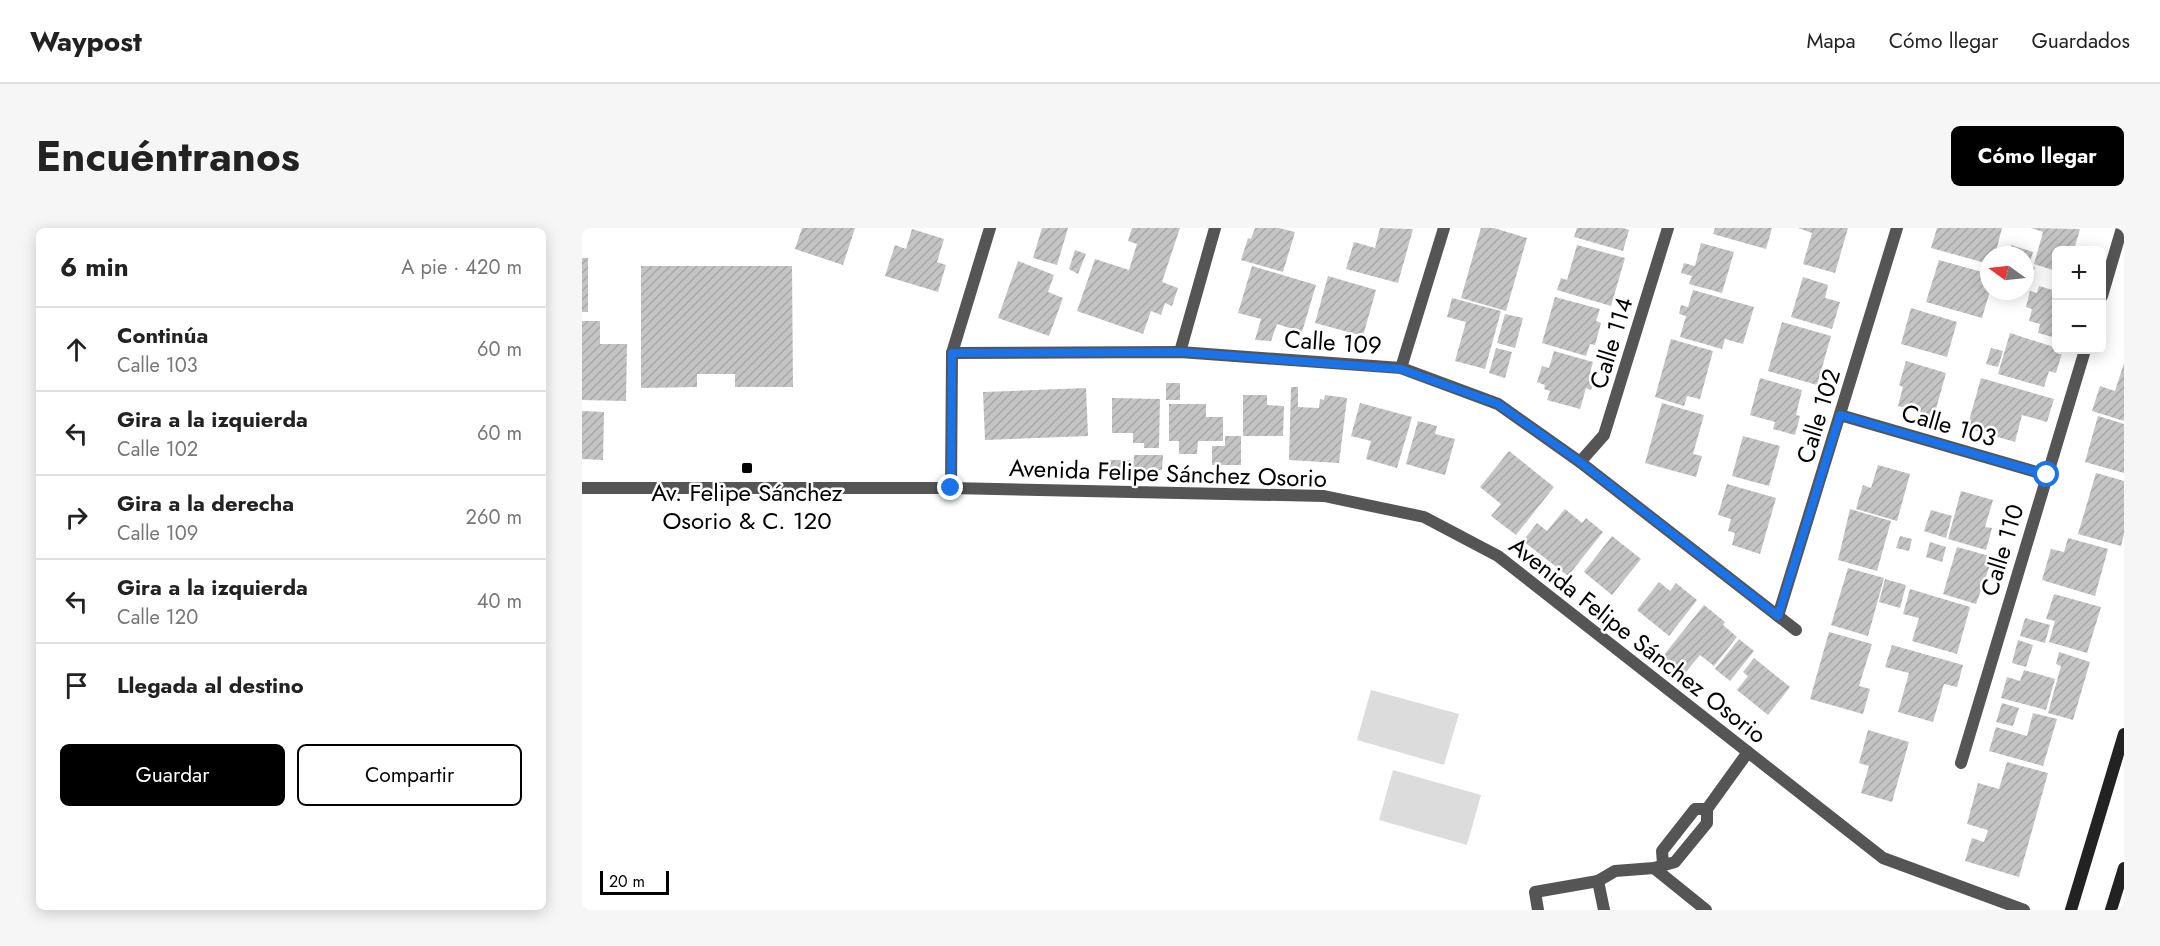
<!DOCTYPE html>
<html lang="es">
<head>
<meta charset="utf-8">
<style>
  :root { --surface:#fff; --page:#f6f6f6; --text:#222; --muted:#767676; --line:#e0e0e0; --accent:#000 }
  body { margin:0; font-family:Jost,sans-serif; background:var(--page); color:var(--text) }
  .controls { position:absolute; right:18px; top:18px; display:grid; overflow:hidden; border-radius:9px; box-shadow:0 3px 15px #0003 }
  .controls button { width:54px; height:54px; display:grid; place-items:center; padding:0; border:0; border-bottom:2px solid var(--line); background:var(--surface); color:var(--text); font:30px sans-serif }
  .compass { position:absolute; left:1398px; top:18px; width:54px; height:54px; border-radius:50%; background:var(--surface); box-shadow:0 3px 15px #0003; rotate:285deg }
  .scale { position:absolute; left:18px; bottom:15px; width:69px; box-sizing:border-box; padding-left:6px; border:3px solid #000; border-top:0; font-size:16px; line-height:21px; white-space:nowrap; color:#000; -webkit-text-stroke:4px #fff; paint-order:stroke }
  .stop { position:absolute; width:18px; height:18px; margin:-14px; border:4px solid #1a73e8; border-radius:50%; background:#fff }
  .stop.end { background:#1a73e8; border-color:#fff; box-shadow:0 2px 6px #0008 }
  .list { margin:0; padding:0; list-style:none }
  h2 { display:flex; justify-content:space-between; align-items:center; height:78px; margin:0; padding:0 24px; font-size:26px }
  h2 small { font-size:20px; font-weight:400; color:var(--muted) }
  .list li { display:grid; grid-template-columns:39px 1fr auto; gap:18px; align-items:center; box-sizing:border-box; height:84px; padding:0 24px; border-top:2px solid var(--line) }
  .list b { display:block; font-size:22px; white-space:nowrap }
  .list p { margin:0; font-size:20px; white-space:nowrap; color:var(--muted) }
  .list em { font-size:20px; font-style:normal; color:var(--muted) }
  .actions { display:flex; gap:12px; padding:18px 24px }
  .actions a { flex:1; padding:14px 0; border:2px solid var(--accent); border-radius:9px; text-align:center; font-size:21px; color:var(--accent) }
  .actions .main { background:var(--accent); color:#fff }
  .icon { flex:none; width:33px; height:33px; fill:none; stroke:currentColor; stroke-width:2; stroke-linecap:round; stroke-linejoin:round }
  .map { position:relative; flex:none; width:1542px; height:682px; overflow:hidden; border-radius:9px }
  header { display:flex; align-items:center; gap:36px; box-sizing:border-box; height:84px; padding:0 30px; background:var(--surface); border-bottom:2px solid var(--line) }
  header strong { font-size:28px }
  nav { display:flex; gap:33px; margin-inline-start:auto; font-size:21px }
  .intro { display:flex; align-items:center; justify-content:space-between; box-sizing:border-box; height:144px; padding:0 36px }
  h1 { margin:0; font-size:42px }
  .button { padding:15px 27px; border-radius:9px; background:var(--accent); color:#fff; font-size:21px; font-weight:700 }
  main { display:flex; gap:36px; padding:0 36px }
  aside { flex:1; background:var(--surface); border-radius:9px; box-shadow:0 3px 15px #0003 }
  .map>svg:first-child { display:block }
</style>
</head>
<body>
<header>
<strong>Waypost</strong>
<nav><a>Mapa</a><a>Cómo llegar</a><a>Guardados</a></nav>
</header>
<div class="intro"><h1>Encuéntranos</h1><a class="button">Cómo llegar</a></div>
<main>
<aside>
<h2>6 min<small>A pie · 420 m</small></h2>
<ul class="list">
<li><svg class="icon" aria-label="ahead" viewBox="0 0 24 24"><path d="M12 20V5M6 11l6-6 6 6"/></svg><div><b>Continúa</b><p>Calle 103</p></div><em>60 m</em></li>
<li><svg class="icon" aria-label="left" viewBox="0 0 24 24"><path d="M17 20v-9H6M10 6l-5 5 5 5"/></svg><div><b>Gira a la izquierda</b><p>Calle 102</p></div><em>60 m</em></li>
<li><svg class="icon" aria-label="right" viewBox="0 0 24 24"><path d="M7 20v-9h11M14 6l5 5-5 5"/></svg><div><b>Gira a la derecha</b><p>Calle 109</p></div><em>260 m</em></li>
<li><svg class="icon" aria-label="left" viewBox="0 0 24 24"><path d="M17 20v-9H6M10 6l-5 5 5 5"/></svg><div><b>Gira a la izquierda</b><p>Calle 120</p></div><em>40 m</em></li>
<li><svg class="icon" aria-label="arrive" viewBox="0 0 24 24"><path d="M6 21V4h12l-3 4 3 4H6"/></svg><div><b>Llegada al destino</b></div></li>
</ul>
<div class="actions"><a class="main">Guardar</a><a>Compartir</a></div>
</aside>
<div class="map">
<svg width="1542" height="682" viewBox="0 0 1542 682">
  <defs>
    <pattern id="building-hatch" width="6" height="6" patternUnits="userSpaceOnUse" patternTransform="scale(1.5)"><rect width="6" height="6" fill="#c4c4c4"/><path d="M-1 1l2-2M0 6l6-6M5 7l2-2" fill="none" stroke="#a7a7a7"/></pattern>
  </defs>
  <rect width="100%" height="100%" fill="#fff"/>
  <g fill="#dcdcdc">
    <polygon points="789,462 877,486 862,537 775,512"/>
    <polygon points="811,542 899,567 885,617 797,592"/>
  </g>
  <g fill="url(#building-hatch)">
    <polygon points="220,0 273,0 261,37 213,21"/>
    <polygon points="460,0 486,0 475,37 451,30"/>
    <polygon points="550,0 598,0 580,54 596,60 590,78 583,75 579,87 569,83 561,106 495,83 513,31 547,42 555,16 546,13"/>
    <polygon points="673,0 697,0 713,4 701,44 659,32 666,10 669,11"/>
    <polygon points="798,0 831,1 816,55 764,41 772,14 793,20"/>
    <polygon points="899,0 912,0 945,10 924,83 879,70"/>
    <polygon points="995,0 1041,0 1047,2 1041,23 992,9"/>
    <polygon points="1133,0 1190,0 1184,21 1131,6"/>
    <polygon points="1266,0 1253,45 1221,36 1230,5 1216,0"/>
    <polygon points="1355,0 1420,0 1413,27 1407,27 1407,36 1349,20"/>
    <polygon points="1449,0 1498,1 1492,22 1474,22 1474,43 1452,36 1461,4"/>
    <polygon points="330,1 362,11 355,34 364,37 356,64 303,48 313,17 324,21"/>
    <polygon points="1119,15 1152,24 1140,65 1107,56 1110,48 1099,45 1102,35 1113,38"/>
    <polygon points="995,17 1043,30 1029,78 975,62 979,50 985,52"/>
    <polygon points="1429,17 1451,24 1447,37 1453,39 1450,48 1443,46 1443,27 1427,27"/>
    <polygon points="493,22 504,26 496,46 487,41"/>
    <rect x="0" y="30" width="6" height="54"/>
    <polygon points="1357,32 1407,46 1408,63 1400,90 1344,74"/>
    <polygon points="436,33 472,47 466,64 481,70 467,108 416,90"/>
    <polygon points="59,38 210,38 211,159 153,159 153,146 115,146 115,159 59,160"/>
    <polygon points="670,38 734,57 720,104 695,96 689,113 673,112 679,91 656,85"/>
    <polygon points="746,48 794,62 781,108 733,95"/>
    <polygon points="1221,49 1246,57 1243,70 1258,74 1250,101 1209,89"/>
    <polygon points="1457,58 1474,63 1474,110 1456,105 1458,96 1447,93 1450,81 1444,79 1448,63 1455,65"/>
    <polygon points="1111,62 1172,79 1161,116 1143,111 1140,121 1098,109 1104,88 1097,86 1099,77 1106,79"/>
    <polygon points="973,69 1018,81 1014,93 1019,95 1013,117 1008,116 1004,128 960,115"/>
    <polygon points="870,70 919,83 903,141 873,133 884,94 865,89"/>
    <polygon points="1329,80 1375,94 1365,129 1319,116"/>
    <polygon points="923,86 941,90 933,120 915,115"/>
    <polygon points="0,93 18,93 18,116 45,116 44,173 0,172"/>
    <polygon points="1200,94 1249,108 1235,157 1186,143"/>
    <polygon points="1428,105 1481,122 1474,145 1467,143 1462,159 1416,146"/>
    <polygon points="1089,111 1131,123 1118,171 1105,168 1102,178 1073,169"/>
    <polygon points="914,120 930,124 923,150 907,145"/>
    <polygon points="1409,120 1421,123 1416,139 1404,136"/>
    <polygon points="972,123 1011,134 1007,149 1013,150 1009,162 1004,160 998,181 965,172 968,163 962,161 963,157 955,154 960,138 967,140"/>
    <polygon points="1324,133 1364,145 1352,188 1316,178 1321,159 1317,157"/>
    <polygon points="1542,135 1542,193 1510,183 1518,158 1533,163"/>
    <polygon points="1178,150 1220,162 1214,187 1218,188 1213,207 1191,201 1193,194 1168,187"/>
    <polygon points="1399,150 1472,171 1465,194 1440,187 1433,214 1385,200"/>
    <rect x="584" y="155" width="14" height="17"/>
    <polygon points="709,159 716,159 716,179 737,180 738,171 742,172 743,167 765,170 757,235 707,232"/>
    <polygon points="504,160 506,208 403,212 401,164"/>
    <polygon points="661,167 685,167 685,177 702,178 701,208 661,208"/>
    <polygon points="530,170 578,171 577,220 562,220 562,215 551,215 551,205 530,205"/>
    <polygon points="778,175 830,189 815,240 784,231 789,213 769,208"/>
    <polygon points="1080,175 1122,187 1111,226 1120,228 1114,249 1063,235"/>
    <polygon points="587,176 624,176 624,189 641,189 641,213 616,213 615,226 597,226 597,213 587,213"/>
    <polygon points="0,183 22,184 21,232 0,231"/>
    <polygon points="1516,188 1542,196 1542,245 1503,234"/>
    <polygon points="836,193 855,198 853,206 873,211 863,247 824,236"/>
    <polygon points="643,208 659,208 659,237 630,237 630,218 643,218"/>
    <polygon points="1161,208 1198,218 1187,258 1150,248"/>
    <polygon points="927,223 972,259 934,307 909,288 919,276 898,259"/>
    <polygon points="552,227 581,227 580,242 551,242"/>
    <polygon points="526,232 548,232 548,242 525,242"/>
    <polygon points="1296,237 1328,246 1315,293 1274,281 1281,257 1289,260"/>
    <polygon points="1514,245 1542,253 1542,306 1539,318 1496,306"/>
    <polygon points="1145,256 1194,270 1178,326 1150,317 1153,305 1146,303 1149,291 1136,287"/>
    <polygon points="1379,263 1411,272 1403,299 1410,300 1404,322 1366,311"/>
    <polygon points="983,281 1000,295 1004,290 1021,304 986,348 941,313 955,295 965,303"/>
    <polygon points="1268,281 1309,293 1295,343 1256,332"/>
    <polygon points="1349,282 1370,288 1364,310 1342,303"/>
    <polygon points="1030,308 1059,331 1030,367 1002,344"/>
    <polygon points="1318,308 1330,311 1327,323 1314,320"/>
    <polygon points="1486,310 1526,321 1513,368 1460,352 1469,321 1482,324"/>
    <polygon points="1348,314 1364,319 1360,334 1344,329"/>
    <polygon points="1375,319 1411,329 1394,376 1361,366"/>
    <polygon points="1266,340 1302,350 1286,408 1249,397"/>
    <polygon points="1303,351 1324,357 1318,380 1297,374"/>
    <polygon points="1077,354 1088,363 1094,355 1115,372 1087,408 1055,382"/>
    <polygon points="1328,361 1388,379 1375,426 1330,413 1337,390 1321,386"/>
    <polygon points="1472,366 1519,379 1505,425 1467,414 1473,393 1464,391"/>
    <polygon points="1122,377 1143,394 1141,397 1155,409 1132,438 1118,427 1103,445 1081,428"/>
    <polygon points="1443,390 1468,397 1463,415 1438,408"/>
    <polygon points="1247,404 1290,416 1277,458 1288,461 1281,486 1228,471"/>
    <polygon points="1157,411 1172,423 1148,453 1133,441"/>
    <polygon points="1436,412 1451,417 1444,439 1430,435"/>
    <polygon points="1310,417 1381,437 1375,459 1362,456 1351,494 1316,484 1327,445 1303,439"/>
    <polygon points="1477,424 1508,434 1491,492 1466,485 1479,438 1474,436"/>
    <polygon points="1172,430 1208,459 1186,487 1155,462 1166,448 1161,444"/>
    <polygon points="1442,442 1473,451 1464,482 1419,470 1425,449 1438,453"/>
    <polygon points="1420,475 1437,480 1431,498 1414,494"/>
    <polygon points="1451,485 1475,491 1461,538 1407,523 1414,499 1445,508"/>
    <polygon points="1286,502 1327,514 1310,574 1279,565 1287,538 1277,535"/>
    <polygon points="1425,534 1466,545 1437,649 1383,633 1390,610 1402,614 1406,602 1385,596 1396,555 1417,561"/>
  </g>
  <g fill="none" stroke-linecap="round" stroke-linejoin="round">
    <g stroke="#555" stroke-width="12">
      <polyline points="1081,636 1080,623 1113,581 1125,581"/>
      <polyline points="1072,640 1124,682"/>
      <polyline points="1016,653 1022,682"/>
      <polyline points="956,682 953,664 1016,653 1033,643 1072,640 1093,634 1125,595 1125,581 1166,524"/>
    </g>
    <g stroke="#555" stroke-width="12">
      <polyline points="1520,68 1540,0"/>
      <polyline points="598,124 633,0"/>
      <polyline points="370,125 598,124 819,140 916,176 998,234 1214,402"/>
      <polyline points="819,140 862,0"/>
      <polyline points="1258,187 1465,247"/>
      <polyline points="998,234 1022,207 1086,0"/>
      <polyline points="369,260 370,125 408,0"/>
      <polyline points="1196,388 1315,0"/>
      <polyline points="1379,535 1503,122"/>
    </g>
    <polyline stroke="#555" stroke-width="12" points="0,260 369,260 742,268 842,289 916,328 1301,630 1442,682"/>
    <g stroke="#222" stroke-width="12">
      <polyline points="1489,682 1542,506"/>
      <polyline points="1529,682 1542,640"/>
    </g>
  </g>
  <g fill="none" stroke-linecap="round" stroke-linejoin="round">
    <polyline stroke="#1a73e8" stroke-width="8" points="369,260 370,125 598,124 819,141 916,176 998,234 1196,388 1258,187 1465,247"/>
  </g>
  <rect fill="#000" stroke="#fff" stroke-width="2" x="159" y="234" width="12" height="12" rx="3"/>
  <g text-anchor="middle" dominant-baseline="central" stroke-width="5" stroke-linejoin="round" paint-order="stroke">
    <g font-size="24" fill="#000" stroke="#fff">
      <text transform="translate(751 114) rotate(4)">Calle 109</text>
      <text transform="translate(1029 115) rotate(-73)">Calle 114</text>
      <text transform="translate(1236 188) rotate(-73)">Calle 102</text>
      <text transform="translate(1367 197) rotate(16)">Calle 103</text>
      <text transform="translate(586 245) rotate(2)">Avenida Felipe Sánchez Osorio</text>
      <text transform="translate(1420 322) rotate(-73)">Calle 110</text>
      <text transform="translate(1056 412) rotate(38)">Avenida Felipe Sánchez Osorio</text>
    </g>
    <g font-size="24" fill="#000" stroke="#fff">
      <text x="165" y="264">Av. Felipe Sánchez<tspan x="165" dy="28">Osorio &amp; C. 120</tspan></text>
    </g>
  </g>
</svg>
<div class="controls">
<button>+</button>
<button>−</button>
</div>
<svg class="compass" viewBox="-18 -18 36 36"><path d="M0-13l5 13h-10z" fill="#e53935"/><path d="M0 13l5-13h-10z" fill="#767676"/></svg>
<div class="scale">20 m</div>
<div class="stop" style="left:1465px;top:247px"></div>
<div class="stop end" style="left:369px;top:260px"></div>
</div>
</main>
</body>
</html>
